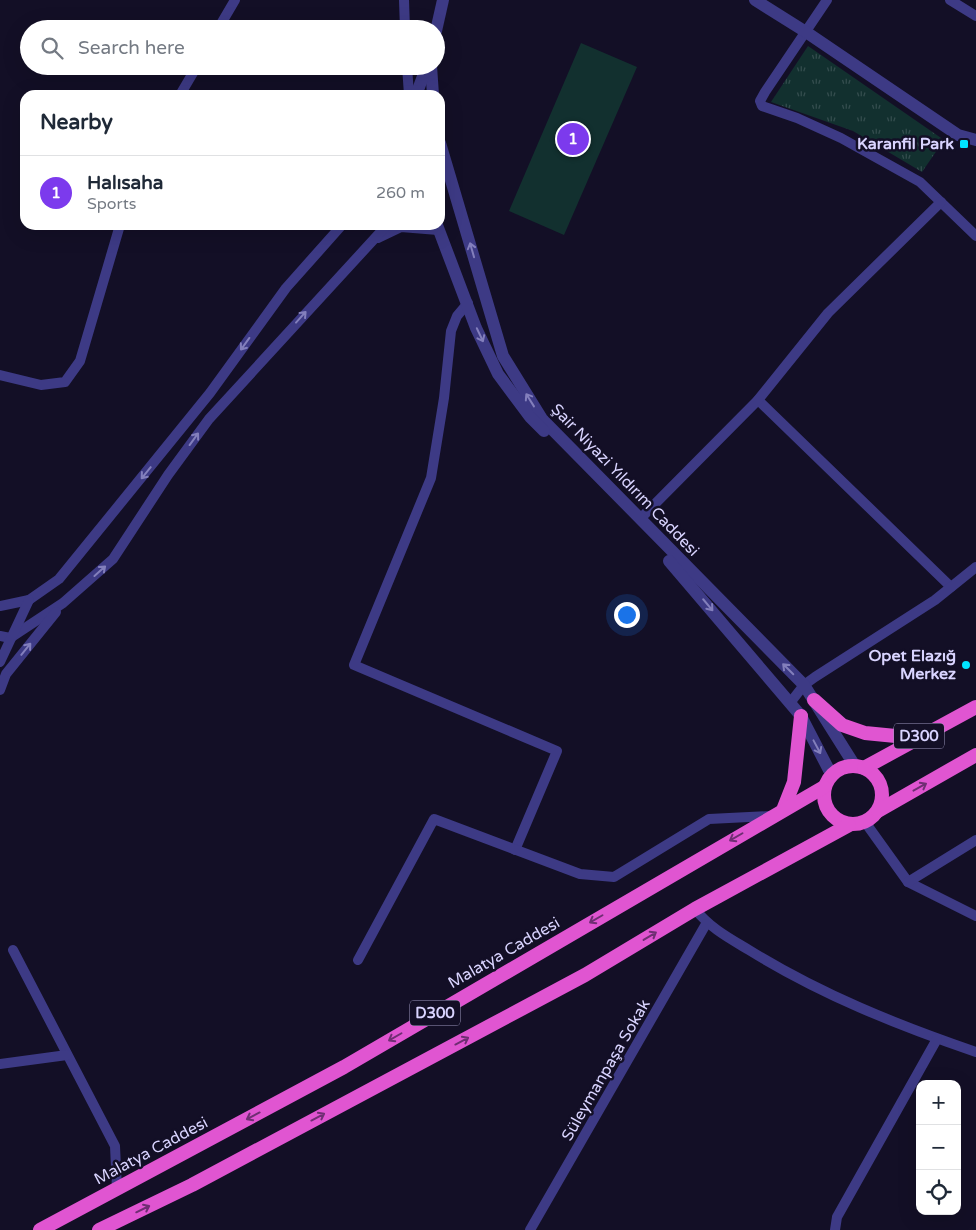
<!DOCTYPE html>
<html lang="en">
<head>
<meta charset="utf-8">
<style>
  :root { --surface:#fff; --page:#f6f6f7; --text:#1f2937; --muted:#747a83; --line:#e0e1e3; --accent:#7c3aed }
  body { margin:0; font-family:"Varela Round",sans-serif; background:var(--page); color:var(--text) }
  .controls { position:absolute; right:15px; bottom:15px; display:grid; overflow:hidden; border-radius:10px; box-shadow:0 5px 20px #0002 }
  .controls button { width:45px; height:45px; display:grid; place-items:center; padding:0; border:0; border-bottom:1px solid var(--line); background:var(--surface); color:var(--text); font:25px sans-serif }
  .you { position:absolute; left:626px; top:614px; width:18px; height:18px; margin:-12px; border:4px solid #fff; border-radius:50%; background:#1a73e8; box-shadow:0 0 0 8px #1a73e833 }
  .badge { display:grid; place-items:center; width:32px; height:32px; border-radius:50%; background:var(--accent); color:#fff; font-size:16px; font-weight:700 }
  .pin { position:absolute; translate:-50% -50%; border:2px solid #fff; box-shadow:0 1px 5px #0006 }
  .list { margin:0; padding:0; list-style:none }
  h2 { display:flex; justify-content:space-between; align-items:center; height:65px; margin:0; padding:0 20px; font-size:21px }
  h2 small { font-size:16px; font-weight:400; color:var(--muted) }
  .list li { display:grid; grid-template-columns:32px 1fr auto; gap:15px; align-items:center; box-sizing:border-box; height:75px; padding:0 20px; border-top:1px solid var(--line) }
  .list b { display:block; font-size:19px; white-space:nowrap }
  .list p { margin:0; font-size:16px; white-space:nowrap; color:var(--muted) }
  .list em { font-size:16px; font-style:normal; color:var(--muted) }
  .icon { flex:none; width:28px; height:28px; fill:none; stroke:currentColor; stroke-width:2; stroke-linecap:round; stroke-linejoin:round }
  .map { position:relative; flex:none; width:976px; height:1230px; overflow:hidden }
  .search { position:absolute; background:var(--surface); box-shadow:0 5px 20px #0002; left:20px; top:20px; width:425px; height:55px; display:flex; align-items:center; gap:12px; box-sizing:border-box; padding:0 18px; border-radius:28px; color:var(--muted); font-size:19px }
  .panel { position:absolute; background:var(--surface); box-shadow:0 5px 20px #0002; left:20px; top:90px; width:425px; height:140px; border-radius:15px }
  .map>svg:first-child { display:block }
</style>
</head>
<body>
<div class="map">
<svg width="976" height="1230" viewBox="0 0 976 1230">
  <defs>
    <pattern id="park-tufts" width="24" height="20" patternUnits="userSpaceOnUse" patternTransform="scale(1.25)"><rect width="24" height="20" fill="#12302f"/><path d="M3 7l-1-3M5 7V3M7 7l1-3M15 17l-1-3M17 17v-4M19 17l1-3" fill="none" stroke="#344d4e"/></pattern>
  </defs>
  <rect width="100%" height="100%" fill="#130f26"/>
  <polygon fill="#12302f" points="581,43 637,67 564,235 509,211"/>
  <polygon fill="url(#park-tufts)" points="808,46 944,140 922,172 853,131 771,102"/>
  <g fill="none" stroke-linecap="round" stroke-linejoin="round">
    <g stroke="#3d3a85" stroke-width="10">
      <polyline points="404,0 405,29"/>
      <polyline points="827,0 765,92 760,101 762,106 797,118 841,138 920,182 976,236"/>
      <polyline points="950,0 976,16"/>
      <polyline points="218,29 235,0"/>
      <polyline points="407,66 409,95"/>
      <polyline points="180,95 197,66"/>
      <polyline points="378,238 401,227 438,230"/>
      <polyline points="468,303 457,316 451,331 444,398 431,478 354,665 557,751 515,850"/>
      <polyline points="0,375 41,385 65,382 80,361 120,225"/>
      <polyline points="758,400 951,587"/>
      <polyline points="640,519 758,400 828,313 941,202"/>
      <polyline points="0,606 29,600 59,579 210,393 286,288 342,225"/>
      <polyline points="0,636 10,638 63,603 113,559 168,475 209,419 387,225"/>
      <polyline points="0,662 29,600"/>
      <polyline points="0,690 6,674 56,612"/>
      <polyline points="790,703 804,685 815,677 935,600 976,567"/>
      <polyline points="865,822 908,882 976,916"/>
      <polyline points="908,882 976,840"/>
      <path d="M695,909C710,928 729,938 749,950C820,994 897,1025 976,1052"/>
      <polyline points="13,950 115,1146 117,1189"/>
      <polyline points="358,960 434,819 580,874 614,877 709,819 771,816"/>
      <polyline points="0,1064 67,1055"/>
      <polyline points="530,1230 706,924"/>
      <polyline points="835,1230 837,1217 937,1039"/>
    </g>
    <g stroke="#3d3a85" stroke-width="12">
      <polyline points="755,0 806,32 958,135 976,140"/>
      <polyline points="436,31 443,0"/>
      <polyline points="431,66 433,95"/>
      <polyline points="416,95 427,66"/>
      <polyline points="440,143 503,356 542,419 804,685 855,766"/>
      <polyline points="437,225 476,328 498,374 530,417 544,431"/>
      <polyline points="669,561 801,716 831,774"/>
    </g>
    <g stroke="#e055d1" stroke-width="14">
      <polyline points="814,700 842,725 865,733 916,738"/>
      <circle cx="853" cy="795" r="29"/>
      <polyline points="864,768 976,707"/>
      <polyline points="783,810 794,782 801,716"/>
      <polyline points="878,811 976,755"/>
      <polyline points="40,1230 344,1067 824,787"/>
      <polyline points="99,1230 192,1185 585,975 695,909 849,825"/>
    </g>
  </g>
  <defs><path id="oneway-shaft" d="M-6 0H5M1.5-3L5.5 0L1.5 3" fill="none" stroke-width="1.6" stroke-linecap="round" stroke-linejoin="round" transform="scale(1.25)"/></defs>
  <g stroke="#837fbc">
    <use href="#oneway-shaft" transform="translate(472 250) rotate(-106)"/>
    <use href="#oneway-shaft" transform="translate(301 317) rotate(-48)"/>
    <use href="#oneway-shaft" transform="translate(480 335) rotate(65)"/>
    <use href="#oneway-shaft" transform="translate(245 344) rotate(126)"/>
    <use href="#oneway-shaft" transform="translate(530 400) rotate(-122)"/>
    <use href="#oneway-shaft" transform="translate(194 439) rotate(-54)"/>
    <use href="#oneway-shaft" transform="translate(146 473) rotate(129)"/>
    <use href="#oneway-shaft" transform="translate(100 571) rotate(-42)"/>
    <use href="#oneway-shaft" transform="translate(708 605) rotate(50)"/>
    <use href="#oneway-shaft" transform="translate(26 649) rotate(-51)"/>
    <use href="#oneway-shaft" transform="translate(788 669) rotate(-135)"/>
    <use href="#oneway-shaft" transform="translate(817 747) rotate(62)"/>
  </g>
  <g stroke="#6f2e73">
    <use href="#oneway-shaft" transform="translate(920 787) rotate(-29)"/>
    <use href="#oneway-shaft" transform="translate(736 837) rotate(150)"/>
    <use href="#oneway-shaft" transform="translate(596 919) rotate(150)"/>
    <use href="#oneway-shaft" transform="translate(650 936) rotate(-31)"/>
    <use href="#oneway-shaft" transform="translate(395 1037) rotate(150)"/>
    <use href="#oneway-shaft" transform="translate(462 1041) rotate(-28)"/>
    <use href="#oneway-shaft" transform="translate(253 1116) rotate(152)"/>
    <use href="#oneway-shaft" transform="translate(318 1117) rotate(-28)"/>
    <use href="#oneway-shaft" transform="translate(143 1209) rotate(-26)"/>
  </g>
  <g fill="#00e5ff" stroke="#130f26" stroke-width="2">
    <rect x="959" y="139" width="10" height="10" rx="2.5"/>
    <circle cx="966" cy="665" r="5"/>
  </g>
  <g text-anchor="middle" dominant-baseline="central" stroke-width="5" stroke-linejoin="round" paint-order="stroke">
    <g fill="#130f26" stroke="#9e99be" stroke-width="1">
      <rect x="894" y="723.5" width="50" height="25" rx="4"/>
      <rect x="410" y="1000.5" width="50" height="25" rx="4"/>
    </g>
    <g font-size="15" font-weight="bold" fill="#d9d4ff">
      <text x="919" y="736">D300</text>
      <text x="435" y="1013">D300</text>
    </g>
    <g font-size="16" font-weight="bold" fill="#d9d4ff" stroke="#130f26" text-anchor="end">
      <text x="954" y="144">Karanfil Park</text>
      <text x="956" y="656">Opet Elazığ<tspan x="956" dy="18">Merkez</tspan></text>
    </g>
    <g font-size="16" fill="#d9d4ff" stroke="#130f26">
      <text transform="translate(625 480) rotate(46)">Şair Niyazi Yıldırım Caddesi</text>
      <text transform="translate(504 953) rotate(-30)">Malatya Caddesi</text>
      <text transform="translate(606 1070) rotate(-60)">Süleymanpaşa Sokak</text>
      <text transform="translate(151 1151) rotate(-28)">Malatya Caddesi</text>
    </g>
  </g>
</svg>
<div class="controls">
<button>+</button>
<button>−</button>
<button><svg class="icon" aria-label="locate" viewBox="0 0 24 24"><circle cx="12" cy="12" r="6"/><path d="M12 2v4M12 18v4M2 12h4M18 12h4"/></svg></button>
</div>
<div class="you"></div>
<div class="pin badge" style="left:573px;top:139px">1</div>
<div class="search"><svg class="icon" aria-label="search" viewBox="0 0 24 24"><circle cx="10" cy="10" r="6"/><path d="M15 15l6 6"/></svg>Search here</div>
<section class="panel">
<h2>Nearby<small></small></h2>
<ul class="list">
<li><span class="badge">1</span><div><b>Halısaha</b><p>Sports</p></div><em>260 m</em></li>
</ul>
</section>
</div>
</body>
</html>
